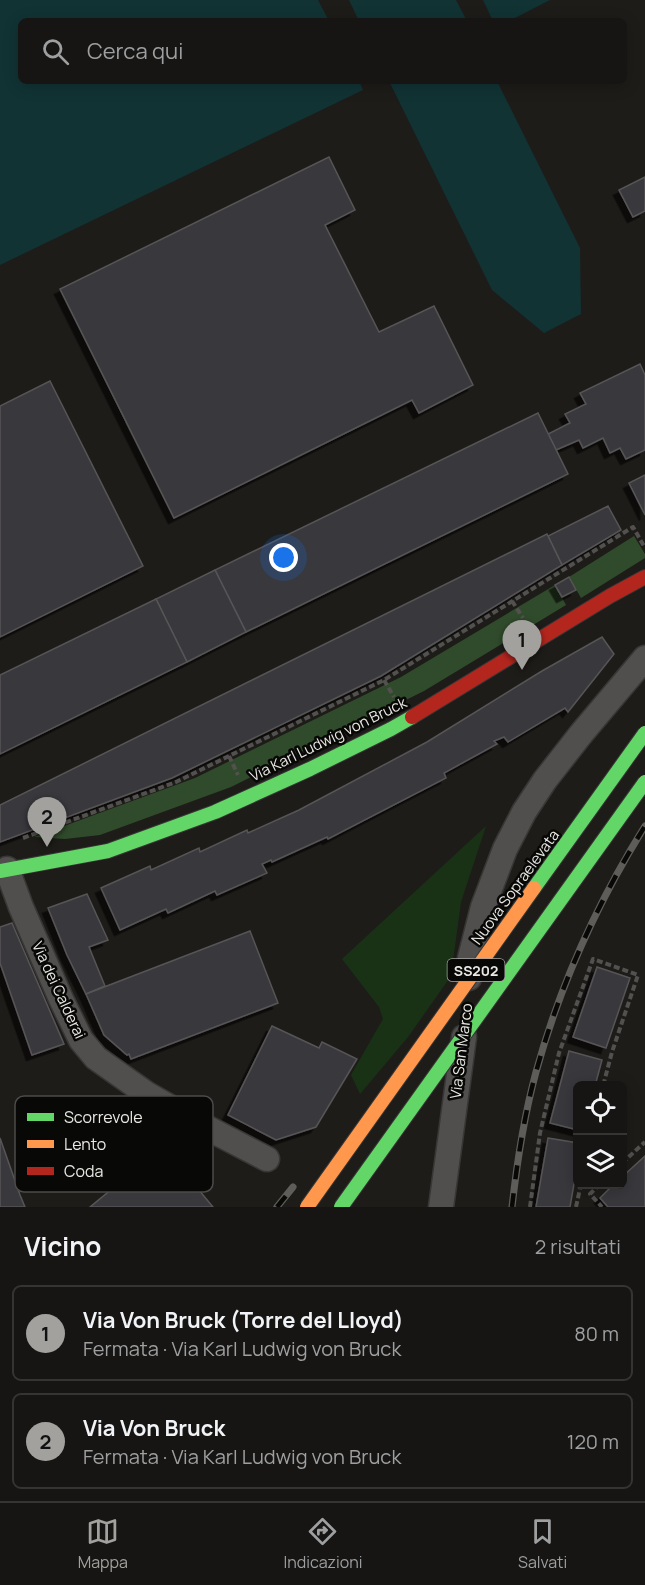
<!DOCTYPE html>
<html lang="it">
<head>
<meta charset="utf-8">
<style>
  :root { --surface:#161513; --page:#232221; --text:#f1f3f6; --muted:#9e9fa0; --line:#353433; --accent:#a2a19e }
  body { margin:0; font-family:Manrope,sans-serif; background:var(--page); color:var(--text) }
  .controls { position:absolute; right:18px; bottom:18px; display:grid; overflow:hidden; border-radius:9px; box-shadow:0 3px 15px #0003 }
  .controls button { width:54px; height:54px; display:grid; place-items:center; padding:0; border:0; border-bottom:2px solid var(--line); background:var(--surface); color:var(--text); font:30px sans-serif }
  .you { position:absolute; left:284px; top:558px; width:21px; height:21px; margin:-15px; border:4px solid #fff; border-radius:50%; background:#1a73e8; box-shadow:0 0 0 9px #1a73e833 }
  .badge { display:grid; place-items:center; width:39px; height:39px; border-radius:50%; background:var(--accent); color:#111; font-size:20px; font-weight:700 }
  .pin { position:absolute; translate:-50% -50px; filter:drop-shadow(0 2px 3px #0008) }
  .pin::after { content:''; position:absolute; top:32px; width:21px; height:18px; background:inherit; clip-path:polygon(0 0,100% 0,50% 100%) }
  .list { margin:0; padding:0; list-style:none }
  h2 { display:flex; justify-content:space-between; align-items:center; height:78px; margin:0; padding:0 24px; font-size:26px }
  h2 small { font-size:20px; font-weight:400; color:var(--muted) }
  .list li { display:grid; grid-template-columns:39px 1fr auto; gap:18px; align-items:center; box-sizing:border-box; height:96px; margin:0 12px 12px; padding:0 12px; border:2px solid var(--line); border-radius:9px }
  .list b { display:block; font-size:22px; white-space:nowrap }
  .list p { margin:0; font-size:20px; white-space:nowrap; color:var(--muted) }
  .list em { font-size:20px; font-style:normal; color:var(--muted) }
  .icon { flex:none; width:33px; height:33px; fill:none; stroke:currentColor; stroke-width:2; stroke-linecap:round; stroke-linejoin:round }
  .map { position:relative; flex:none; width:645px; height:1207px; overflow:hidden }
  .search { position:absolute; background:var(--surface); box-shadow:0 3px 15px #0003; left:18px; right:18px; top:18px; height:66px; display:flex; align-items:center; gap:15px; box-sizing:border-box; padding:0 21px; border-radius:9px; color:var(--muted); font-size:22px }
  .sheet { height:294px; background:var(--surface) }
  nav { display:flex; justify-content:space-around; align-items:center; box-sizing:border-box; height:84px; border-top:2px solid var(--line); background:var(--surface); font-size:16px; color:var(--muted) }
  nav a { display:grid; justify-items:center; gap:3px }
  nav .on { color:var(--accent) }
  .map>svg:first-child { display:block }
</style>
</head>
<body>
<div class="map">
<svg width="645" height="1207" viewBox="0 0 645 1207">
  <defs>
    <filter id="shadow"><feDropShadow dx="-5.5" dy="5.5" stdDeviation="0" flood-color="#0009"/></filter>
  </defs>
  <rect width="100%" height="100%" fill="#1e1c19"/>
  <polygon fill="#193215" points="486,826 461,902 451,976 408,1037 360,1094 351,1075 383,1019 379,1007 342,959"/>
  <g fill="#304b2b">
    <polygon points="634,536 645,554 645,558 581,598 569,577"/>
    <polygon points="555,585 566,605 424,691 231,787 100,835 65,839 34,837 195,778 401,677"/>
  </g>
  <g fill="#113334">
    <polygon points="0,0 318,0 329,21 21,21 21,81 359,81 363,90 0,265"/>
    <polygon points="349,0 456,0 467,21 359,21"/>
    <polygon points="483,0 550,0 509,21 493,21"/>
    <polygon points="389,81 497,81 580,248 581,314 544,333 492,290"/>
  </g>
  <g fill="#39383e" stroke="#575556" stroke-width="1.5" filter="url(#shadow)">
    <polygon points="329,157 355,210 325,225 379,332 434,306 473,385 419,413 412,400 174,518 60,289"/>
    <polygon points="645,177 645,211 633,217 619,190"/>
    <polygon points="640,364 645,375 645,450 626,459 620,448 610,453 603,438 583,448 579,440 556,450 548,434 570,423 565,414 586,404 580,393"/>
    <polygon points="50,381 143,566 0,637 0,406"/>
    <polygon points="538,413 568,474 246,632 215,570"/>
    <polygon points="645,475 645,515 629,483"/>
    <polygon points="608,506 621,530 562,565 548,536"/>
    <polygon points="547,534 562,565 381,676 172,778 0,842 0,805"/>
    <polygon points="215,570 246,632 187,662 156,599"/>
    <polygon points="569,577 576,590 562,597 555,585"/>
    <polygon points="156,599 187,662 0,754 0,675"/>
    <polygon points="602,637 614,654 568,712 565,708 508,742 504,737 494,741 497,744 444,773 446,778 328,839 327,837 272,862 271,860 262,864 267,873 217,895 215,891 168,913 166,909 120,930 101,888 150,866 151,870 199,848 200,852 247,830 248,833 299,810 427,742 542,671"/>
    <polygon points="87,894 108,940 89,947 105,986 86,994 67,955 48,908"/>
    <polygon points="12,923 64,1044 32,1055 0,963 0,927"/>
    <polygon points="250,931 278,1003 131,1059 129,1054 127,1055 104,1035 86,994"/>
    <polygon points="597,967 630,978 606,1048 573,1037"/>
    <polygon points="272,1026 319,1048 322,1042 357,1059 316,1127 276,1140 228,1115"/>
    <polygon points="569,1051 602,1060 595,1086 578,1086 578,1130 550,1123"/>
    <polygon points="0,1138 20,1195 25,1207 0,1207"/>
    <polygon points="548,1138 578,1143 578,1161 570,1207 536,1207"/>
    <polygon points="163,1147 213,1207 90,1207"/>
    <polygon points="645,1156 645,1206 644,1207 608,1207 600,1198 614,1184 622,1184 622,1177"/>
  </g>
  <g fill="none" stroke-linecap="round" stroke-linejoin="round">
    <defs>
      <g id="street">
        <polyline points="7,869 21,907 61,999 81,1040 96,1058 147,1094 194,1121 267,1159"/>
        <polyline points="469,978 470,958 483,907 505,849 524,812 545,780 581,734 645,658"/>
        <polyline points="441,1207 464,1037"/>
      </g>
      <polyline id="fast" points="0,871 108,851 215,812 310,769 391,729 412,717"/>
      <polyline id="jam" points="412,717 610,596 645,577"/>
    </defs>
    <use href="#street" stroke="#383736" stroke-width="27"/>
    <use href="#fast" stroke="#383736" stroke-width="16"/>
    <use href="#jam" stroke="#383736" stroke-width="16"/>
    <g stroke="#52514f" stroke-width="4" stroke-dasharray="6 3" stroke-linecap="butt">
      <polyline points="512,601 523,618"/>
      <polyline points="384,680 394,697"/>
      <polyline points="229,756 238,775"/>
      <polyline points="23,838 176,782 384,680 633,527 645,548"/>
      <polyline points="622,1163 645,1142"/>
      <polyline points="622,1172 625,1174"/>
      <polyline points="600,1184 590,1194 602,1207"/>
      <polyline points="530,1207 540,1133 559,1053 593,959 638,975 612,1052 603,1086"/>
      <polyline points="576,1207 581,1184"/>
    </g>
    <use href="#street" stroke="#504f4d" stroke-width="24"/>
    <use href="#fast" stroke="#63d668" stroke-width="14"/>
    <use href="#jam" stroke="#b3261e" stroke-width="14"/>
    <defs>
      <g id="rail">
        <polyline points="277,1207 293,1187"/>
        <path d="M512,1207C517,1162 524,1116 536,1072C560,985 597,903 645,826"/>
      </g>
    </defs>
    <use href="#rail" stroke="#5f5d5a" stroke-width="7"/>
    <use href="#rail" stroke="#080806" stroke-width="4.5" stroke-dasharray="14" stroke-linecap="butt"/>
    <defs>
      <g id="fast-bridge">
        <polyline points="534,888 645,733"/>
        <polyline points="341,1207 645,782"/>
      </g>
      <polyline id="slow-bridge" points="307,1207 534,888"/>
    </defs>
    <use href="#fast-bridge" stroke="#383736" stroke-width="16" stroke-linecap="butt"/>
    <use href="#slow-bridge" stroke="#383736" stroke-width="16" stroke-linecap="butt"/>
    <use href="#fast-bridge" stroke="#63d668" stroke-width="14"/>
    <use href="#slow-bridge" stroke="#ff974d" stroke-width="14"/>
  </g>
  <g text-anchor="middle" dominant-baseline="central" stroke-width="5" stroke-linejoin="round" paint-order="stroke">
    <rect fill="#080806" stroke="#a6a5a2" stroke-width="1.5" x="447.5" y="959" width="57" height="22" rx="4.5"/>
    <g font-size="14" font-weight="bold" fill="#e9e8e5">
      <text x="476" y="970">SS202</text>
    </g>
    <g font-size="15" fill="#e9e8e5" stroke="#080806">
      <text transform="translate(328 739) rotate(-26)">Via Karl Ludwig von Bruck</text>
      <text transform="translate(515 887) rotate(-54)">Nuova Sopraelevata</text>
      <text transform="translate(59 990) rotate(65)">Via dei Calderai</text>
      <text transform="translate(461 1051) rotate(-83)">Via San Marco</text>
    </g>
  </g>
  <rect x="15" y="1096" width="198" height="96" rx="9" fill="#080806" stroke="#4c4b49" stroke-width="1.5"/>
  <rect x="27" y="1113" width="27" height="8" fill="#63d668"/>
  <rect x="27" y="1140" width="27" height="8" fill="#ff974d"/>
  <rect x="27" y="1167" width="27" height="8" fill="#b3261e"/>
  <g font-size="16" fill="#e9e8e5">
    <text x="64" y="1123">Scorrevole</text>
    <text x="64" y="1150">Lento</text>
    <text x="64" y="1177">Coda</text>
  </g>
</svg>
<div class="controls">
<button><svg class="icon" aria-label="locate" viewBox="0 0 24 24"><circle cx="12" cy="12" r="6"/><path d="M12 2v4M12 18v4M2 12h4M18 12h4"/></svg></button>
<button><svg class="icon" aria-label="layers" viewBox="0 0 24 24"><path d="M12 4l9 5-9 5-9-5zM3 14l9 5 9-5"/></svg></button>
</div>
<div class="you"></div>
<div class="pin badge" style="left:522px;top:670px">1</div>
<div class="pin badge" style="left:47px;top:847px">2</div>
<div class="search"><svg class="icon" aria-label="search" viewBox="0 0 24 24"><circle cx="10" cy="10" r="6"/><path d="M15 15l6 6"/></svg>Cerca qui</div>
</div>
<section class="sheet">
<h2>Vicino<small>2 risultati</small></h2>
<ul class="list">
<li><span class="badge">1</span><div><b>Via Von Bruck (Torre del Lloyd)</b><p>Fermata · Via Karl Ludwig von Bruck</p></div><em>80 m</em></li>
<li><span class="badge">2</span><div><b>Via Von Bruck</b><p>Fermata · Via Karl Ludwig von Bruck</p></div><em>120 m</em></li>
</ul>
</section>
<nav>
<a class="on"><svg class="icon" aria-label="map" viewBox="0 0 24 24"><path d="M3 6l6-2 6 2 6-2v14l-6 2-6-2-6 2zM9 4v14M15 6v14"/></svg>Mappa</a>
<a><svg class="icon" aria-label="directions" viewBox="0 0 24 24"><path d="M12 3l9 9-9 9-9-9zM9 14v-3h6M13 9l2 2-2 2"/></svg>Indicazioni</a>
<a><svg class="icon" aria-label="saved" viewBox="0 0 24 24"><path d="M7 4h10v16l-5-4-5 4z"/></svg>Salvati</a>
</nav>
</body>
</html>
